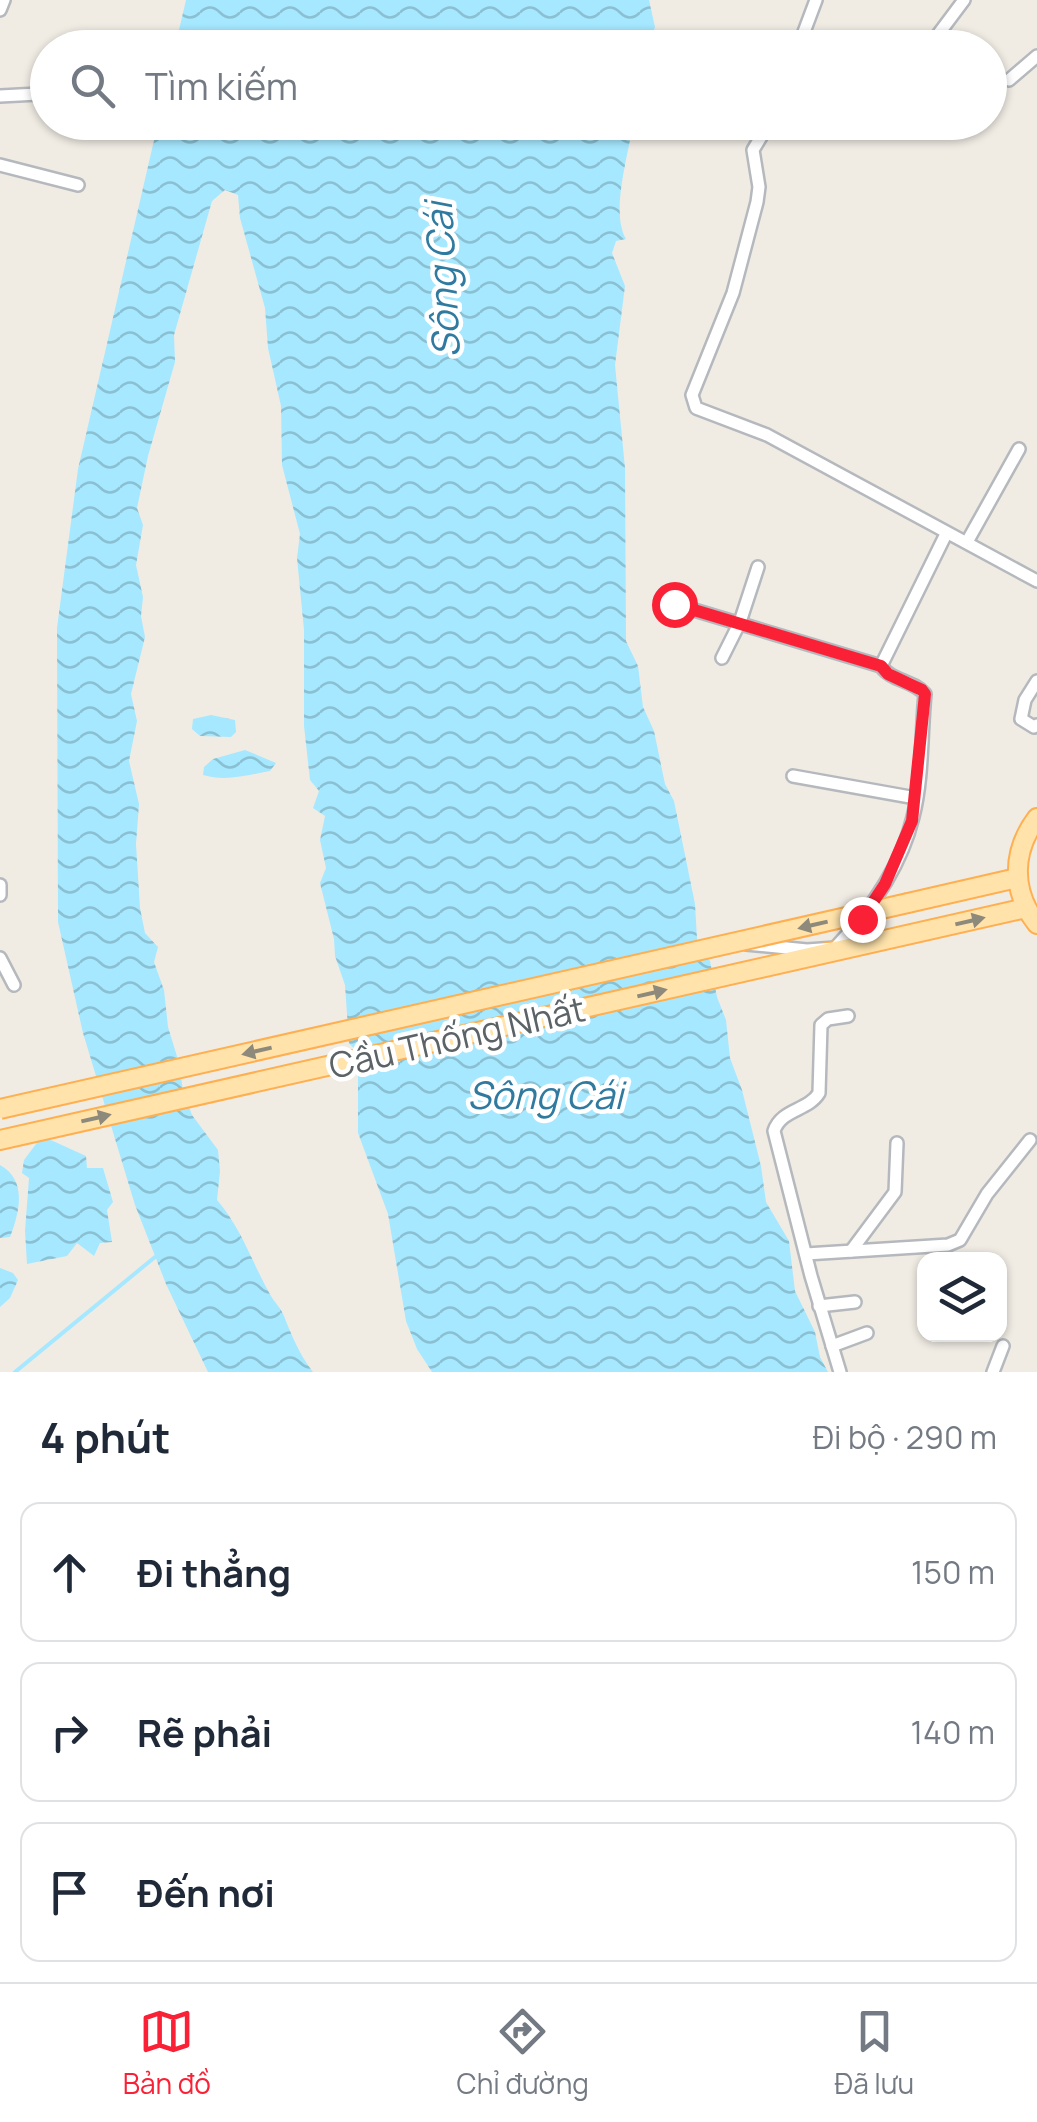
<!DOCTYPE html>
<html lang="vi">
<head>
<meta charset="utf-8">
<style>
  :root { --surface:#fff; --page:#f2f2f3; --text:#1f2937; --muted:#747a83; --line:#e0e1e3; --accent:#fa2035 }
  body { margin:0; font-family:Manrope,sans-serif; background:var(--page); color:var(--text) }
  .controls { position:absolute; right:30px; bottom:30px; display:grid; overflow:hidden; border-radius:20px; box-shadow:0 2px 8px #0004 }
  .controls button { width:90px; height:90px; display:grid; place-items:center; padding:0; border:0; border-bottom:2px solid var(--line); background:var(--surface); color:var(--text); font:50px sans-serif }
  .stop { position:absolute; width:30px; height:30px; margin:-22px; border:8px solid #fa2035; border-radius:50%; background:#fff }
  .stop.end { background:#fa2035; border-color:#fff; box-shadow:0 2px 10px #0008 }
  .list { margin:0; padding:0; list-style:none }
  h2 { display:flex; justify-content:space-between; align-items:center; height:130px; margin:0; padding:0 40px; font-size:42px }
  h2 small { font-size:32px; font-weight:400; color:var(--muted) }
  .list li { display:grid; grid-template-columns:65px 1fr auto; gap:30px; align-items:center; box-sizing:border-box; height:140px; margin:0 20px 20px; padding:0 20px; border:2px solid var(--line); border-radius:20px }
  .list b { display:block; font-size:38px; white-space:nowrap }
  .list em { font-size:32px; font-style:normal; color:var(--muted) }
  .icon { flex:none; width:55px; height:55px; fill:none; stroke:currentColor; stroke-width:2; stroke-linecap:round; stroke-linejoin:round }
  .map { position:relative; flex:none; width:1037px; height:1372px; overflow:hidden }
  .search { position:absolute; background:var(--surface); box-shadow:0 2px 8px #0004; left:30px; right:30px; top:30px; height:110px; display:flex; align-items:center; gap:25px; box-sizing:border-box; padding:0 35px; border-radius:55px; color:var(--muted); font-size:38px }
  .sheet { height:610px; background:var(--surface) }
  nav { display:flex; justify-content:space-around; align-items:center; box-sizing:border-box; height:140px; border-top:2px solid var(--line); background:var(--surface); font-size:28px; color:var(--muted) }
  nav a { display:grid; justify-items:center; gap:5px }
  nav .on { color:var(--accent) }
  .map>svg:first-child { display:block }
</style>
</head>
<body>
<div class="map">
<svg width="1037" height="1372" viewBox="0 0 1037 1372">
  <defs>
    <pattern id="water-waves" width="16" height="10" patternUnits="userSpaceOnUse" patternTransform="scale(2.5)"><rect width="16" height="10" fill="#a6e8ff"/><path d="M0 5q4-4 8 0t8 0" fill="none" stroke="#8ac0d2"/></pattern>
  </defs>
  <rect width="100%" height="100%" fill="#f0ece4"/>
  <g fill="url(#water-waves)">
    <polygon points="186,0 649,0 655,27 648,48 175,47"/>
    <path d="M158,123H633C629,154 610,212 626,239L616,241L612,253L625,286L615,365L625,468L626,641L638,666L643,707L654,731L665,784L674,801L695,904L697,939L710,961L717,997L726,1020L730,1058L742,1090L761,1166L766,1202L789,1241L795,1291L815,1332L820,1357L828,1372H432L417,1349L406,1321L388,1214L358,1133V1053L349,1043L345,985L335,956L334,939L320,883L326,868L320,840L325,816L313,808L319,791L310,780L304,726V630L297,558L300,534L282,465L281,406L268,348L265,308L240,218L238,195L225,190L212,201L174,335L175,362L148,456L137,508L143,525L136,565L143,597L141,616L145,637L131,694L137,721L129,761L139,804L136,844L140,908L145,933L158,947L154,962L164,990L168,1027L179,1063L183,1091L192,1115L218,1150L220,1171L217,1200C242,1229 252,1263 271,1296C275,1303 281,1308 284,1316C292,1336 299,1354 313,1372H208L166,1284L135,1205L83,1033L58,922L57,628L78,469Z"/>
    <polygon points="211,715 235,720 236,732 231,737 200,736 192,729 193,719"/>
    <path d="M245,750L276,763L270,771C249,775 225,782 203,775L204,767L213,759Z"/>
    <polygon points="42,1136 86,1156 87,1168 103,1168 113,1202 107,1210 112,1242 100,1243 94,1256 77,1243 67,1256 27,1264 25,1231 29,1178 22,1173 24,1160"/>
    <path d="M0,1165C27,1180 20,1211 10,1237L0,1238Z"/>
    <polygon points="0,1268 13,1273 18,1280 10,1298 0,1307"/>
  </g>
  <g fill="none" stroke-linecap="round" stroke-linejoin="round">
    <polyline stroke="#a6e8ff" stroke-width="4" points="15,1372 155,1257"/>
    <defs>
      <g id="minor">
        <polyline points="0,10 4,0"/>
        <polyline points="798,48 816,0"/>
        <polyline points="928,48 964,0"/>
        <polyline points="1009,80 1037,56"/>
        <polyline points="0,96 38,94 48,87"/>
        <polyline points="770,122 753,150 759,187 757,202 733,293 692,395 696,408 767,435 1037,581"/>
        <polyline points="0,165 78,185"/>
        <polyline points="967,542 1019,449"/>
        <polyline points="674,604 881,666 946,534"/>
        <polyline points="722,658 740,622 758,567"/>
        <polyline points="1037,681 1025,700 1021,719 1034,727 1037,725"/>
        <polyline points="793,776 916,798"/>
        <polyline points="0,885 0,895"/>
        <path d="M746,944L807,950L835,948C869,912 901,867 913,817C923,778 921,734 925,694C913,680 891,681 881,666"/>
        <polyline points="0,958 14,985"/>
        <polyline points="851,1251 895,1192 897,1143"/>
        <polyline points="806,1254 948,1245 960,1240 987,1194 1030,1140"/>
        <polyline points="819,1306 855,1302"/>
        <polyline points="832,1346 867,1333"/>
        <path d="M840,1372L811,1276L774,1131C781,1109 808,1111 819,1093L821,1025L828,1019L848,1016"/>
        <polyline points="993,1372 1003,1346"/>
      </g>
      <g id="primary">
        <path d="M1037,818C1012,851 1011,891 1037,924"/>
        <polyline points="908,903 1017,878"/>
        <polyline points="0,1140 1026,908"/>
      </g>
    </defs>
    <use href="#minor" stroke="#b5b9bd" stroke-width="16"/>
    <use href="#primary" stroke="#ffaf4f" stroke-width="22"/>
    <use href="#minor" stroke="#fff" stroke-width="11"/>
    <use href="#primary" stroke="#ffe3ab" stroke-width="18"/>
    <defs>
      <polyline id="primary-bridge" points="0,1109 908,903"/>
    </defs>
    <use href="#primary-bridge" stroke="#ffaf4f" stroke-width="22" stroke-linecap="butt"/>
    <use href="#primary-bridge" stroke="#ffe3ab" stroke-width="18"/>
  </g>
  <defs><path id="oneway-solid" d="M-6-.8H1V-3.2L6.5 0L1 3.2V.8H-6Z" transform="scale(2.5)"/></defs>
  <g fill="#8d897b">
    <use href="#oneway-solid" transform="translate(970 921) rotate(-13)"/>
    <use href="#oneway-solid" transform="translate(813 925) rotate(167)"/>
    <use href="#oneway-solid" transform="translate(652 993) rotate(-13)"/>
    <use href="#oneway-solid" transform="translate(257 1051) rotate(167)"/>
    <use href="#oneway-solid" transform="translate(96 1118) rotate(-13)"/>
  </g>
  <g fill="none" stroke-linecap="round" stroke-linejoin="round">
    <polyline stroke="#fa2035" stroke-width="12" points="674,604 881,666 888,674 922,690 925,694 912,821 885,884 862,919"/>
  </g>
  <g text-anchor="middle" dominant-baseline="central" stroke-width="9" stroke-linejoin="round" paint-order="stroke">
    <g font-size="35" fill="#5c6367" stroke="#fff">
      <text transform="translate(457 1037) rotate(-13)">Cầu Thống Nhất</text>
    </g>
    <g font-size="38" font-style="italic" fill="#307aa0" stroke="#fff">
      <text transform="translate(441 280) rotate(-93)">Sông Cái</text>
      <text x="545" y="1094">Sông Cái</text>
    </g>
  </g>
</svg>
<div class="controls">
<button><svg class="icon" aria-label="layers" viewBox="0 0 24 24"><path d="M12 4l9 5-9 5-9-5zM3 14l9 5 9-5"/></svg></button>
</div>
<div class="stop" style="left:674px;top:604px"></div>
<div class="stop end" style="left:862px;top:919px"></div>
<div class="search"><svg class="icon" aria-label="search" viewBox="0 0 24 24"><circle cx="10" cy="10" r="6"/><path d="M15 15l6 6"/></svg>Tìm kiếm</div>
</div>
<section class="sheet">
<h2>4 phút<small>Đi bộ · 290 m</small></h2>
<ul class="list">
<li><svg class="icon" aria-label="ahead" viewBox="0 0 24 24"><path d="M12 20V5M6 11l6-6 6 6"/></svg><div><b>Đi thẳng</b></div><em>150 m</em></li>
<li><svg class="icon" aria-label="right" viewBox="0 0 24 24"><path d="M7 20v-9h11M14 6l5 5-5 5"/></svg><div><b>Rẽ phải</b></div><em>140 m</em></li>
<li><svg class="icon" aria-label="arrive" viewBox="0 0 24 24"><path d="M6 21V4h12l-3 4 3 4H6"/></svg><div><b>Đến nơi</b></div></li>
</ul>
</section>
<nav>
<a class="on"><svg class="icon" aria-label="map" viewBox="0 0 24 24"><path d="M3 6l6-2 6 2 6-2v14l-6 2-6-2-6 2zM9 4v14M15 6v14"/></svg>Bản đồ</a>
<a><svg class="icon" aria-label="directions" viewBox="0 0 24 24"><path d="M12 3l9 9-9 9-9-9zM9 14v-3h6M13 9l2 2-2 2"/></svg>Chỉ đường</a>
<a><svg class="icon" aria-label="saved" viewBox="0 0 24 24"><path d="M7 4h10v16l-5-4-5 4z"/></svg>Đã lưu</a>
</nav>
</body>
</html>
